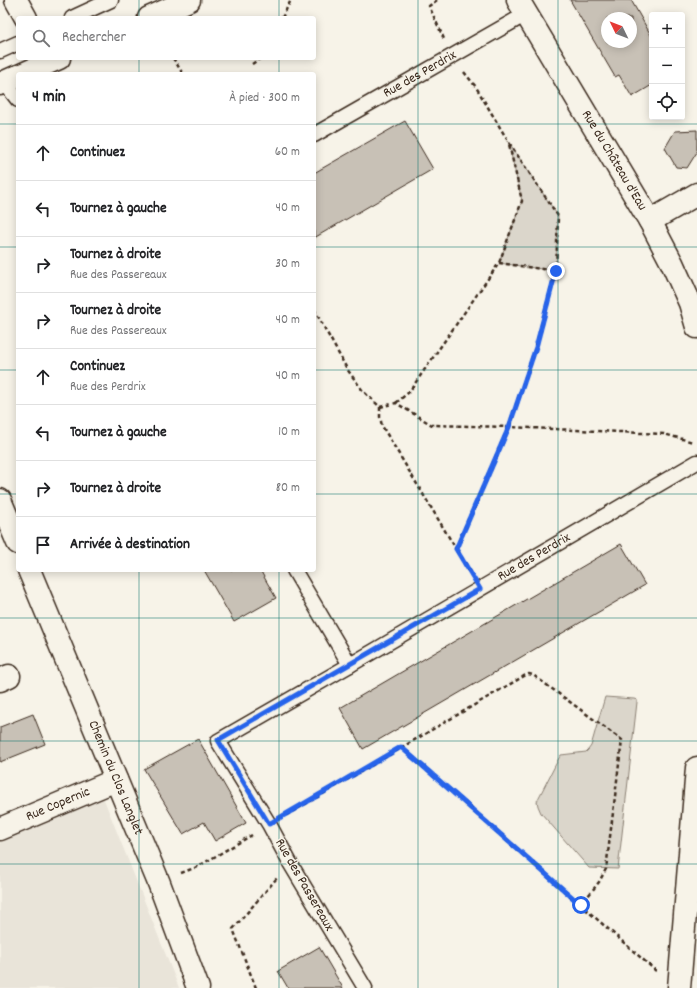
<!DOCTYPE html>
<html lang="fr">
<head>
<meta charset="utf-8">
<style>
  :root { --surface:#fff; --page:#f2f2f2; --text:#202124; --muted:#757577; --line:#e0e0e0 }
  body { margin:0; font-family:Dekko,sans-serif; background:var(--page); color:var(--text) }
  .controls { position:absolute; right:12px; top:12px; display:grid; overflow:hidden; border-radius:4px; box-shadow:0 2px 10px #0003 }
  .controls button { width:36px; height:36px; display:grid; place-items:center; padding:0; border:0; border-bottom:1px solid var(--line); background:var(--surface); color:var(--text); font:20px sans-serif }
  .compass { position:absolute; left:601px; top:12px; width:36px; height:36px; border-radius:50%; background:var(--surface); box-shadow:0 2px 10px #0003; rotate:313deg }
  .stop { position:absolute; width:12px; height:12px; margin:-9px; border:3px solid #2563eb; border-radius:50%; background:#fff }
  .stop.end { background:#2563eb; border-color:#fff; box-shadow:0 1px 4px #0008 }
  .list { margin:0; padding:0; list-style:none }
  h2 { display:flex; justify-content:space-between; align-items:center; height:52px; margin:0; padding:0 16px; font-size:17px }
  h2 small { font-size:13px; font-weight:400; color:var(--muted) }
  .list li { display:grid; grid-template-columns:26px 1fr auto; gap:12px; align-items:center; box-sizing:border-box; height:56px; padding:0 16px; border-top:1px solid var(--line) }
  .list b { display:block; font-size:15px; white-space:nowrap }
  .list p { margin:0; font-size:13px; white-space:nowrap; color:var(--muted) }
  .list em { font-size:13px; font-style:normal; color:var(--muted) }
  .icon { flex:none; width:22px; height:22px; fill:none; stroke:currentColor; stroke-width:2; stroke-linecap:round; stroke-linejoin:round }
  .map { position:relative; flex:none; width:697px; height:988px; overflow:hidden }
  .search { position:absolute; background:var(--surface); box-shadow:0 2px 10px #0003; left:16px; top:16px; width:300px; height:44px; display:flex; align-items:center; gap:10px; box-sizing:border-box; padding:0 14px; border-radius:4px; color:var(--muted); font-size:15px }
  .panel { position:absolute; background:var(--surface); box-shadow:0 2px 10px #0003; left:16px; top:72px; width:300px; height:500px; border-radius:4px }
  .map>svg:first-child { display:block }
</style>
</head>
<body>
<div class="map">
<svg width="697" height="988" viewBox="0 0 697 988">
  <rect width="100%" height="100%" fill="#f7f3e8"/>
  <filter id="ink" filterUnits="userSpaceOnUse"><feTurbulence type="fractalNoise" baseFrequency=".025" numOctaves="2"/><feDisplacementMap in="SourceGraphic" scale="8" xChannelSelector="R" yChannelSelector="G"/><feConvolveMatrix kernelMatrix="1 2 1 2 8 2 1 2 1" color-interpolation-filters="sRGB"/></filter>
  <g filter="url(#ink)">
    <polygon fill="#e9e4d9" points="103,797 179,988 0,988 0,834"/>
    <g fill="#dbd6cb" stroke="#8b8074">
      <polygon points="508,141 558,216 556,271 499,263 522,201"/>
      <polygon points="605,697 634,699 637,700 637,702 618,869 589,868 541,813 538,806 537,801 559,758 561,755 586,752 588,750 591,746"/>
    </g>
    <g fill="#c8c1b6" stroke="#3b2a1e" fill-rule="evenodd">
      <path d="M570,0H631L652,37V85L632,97L619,75L615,77ZM607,18H631V42H607Z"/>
      <polygon points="405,121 433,169 314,238 314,173"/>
      <polygon points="697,130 697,152 687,168 676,167 665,148 675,131"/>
      <polygon points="621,544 645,585 363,749 340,708"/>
      <polygon points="204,570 260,570 276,598 234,622"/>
      <polygon points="33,714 45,744 0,762 0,727"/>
      <polygon points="198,739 246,823 215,841 204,822 183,834 144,769"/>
      <polygon points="319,947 343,988 288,988 278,971"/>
    </g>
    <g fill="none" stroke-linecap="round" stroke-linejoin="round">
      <defs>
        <g id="service">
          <polyline points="72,18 111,0"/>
          <polyline points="0,51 18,43"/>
          <polyline points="4,82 18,100"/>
          <path id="s1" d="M314,135L526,14"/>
          <polyline points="294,570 350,665"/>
          <path id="s2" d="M365,988L290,863L269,824L218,741L350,665L697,462"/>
        </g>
        <g id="minor">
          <polyline points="16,0 26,18"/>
          <path id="s3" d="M518,0L650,221L672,263L690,303L697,327"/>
          <polyline points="650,221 697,194"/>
          <polyline points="0,500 18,543"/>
          <path id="s4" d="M29,570L159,883L198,988"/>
          <polyline points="0,680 9,676"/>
          <path id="s5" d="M0,829L116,780"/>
          <polyline points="679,988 697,768"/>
        </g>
        <g id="tertiary">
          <polyline points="149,18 189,0"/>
          <polyline points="23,74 59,58"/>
          <polyline points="0,84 18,76"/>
        </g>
      </defs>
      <use href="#service" stroke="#3b2a1e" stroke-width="17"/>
      <use href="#minor" stroke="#3b2a1e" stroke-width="25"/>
      <use href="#tertiary" stroke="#3b2a1e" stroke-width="25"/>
      <g stroke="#3b2a1e" stroke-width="2.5" stroke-dasharray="4 3" stroke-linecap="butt">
        <polyline points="437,0 429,6 444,39"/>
        <polyline points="282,18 291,0"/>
        <polyline points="173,58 183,74"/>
        <polyline points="252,64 261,58"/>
        <polyline points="464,72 476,87 508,141 558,216 556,271 536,347 509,427 456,549 470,572"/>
        <polyline points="499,263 556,271"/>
        <polyline points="314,309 347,369 363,391 380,407 380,417 382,426 456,549"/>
        <polyline points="396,403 409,392 499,263 522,201 509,144"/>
        <polyline points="380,407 396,403 432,425 509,427 664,434 693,442"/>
        <polyline points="401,747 656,971"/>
        <polyline points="286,815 524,676 529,674 533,675 622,740 606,869 599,882 581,905"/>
        <polyline points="181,873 197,867 252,835"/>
        <polyline points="256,988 233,929 277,878"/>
      </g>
      <use href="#service" stroke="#f7f3e8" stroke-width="14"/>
      <use href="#minor" stroke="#f7f3e8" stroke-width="22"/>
      <use href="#tertiary" stroke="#f7f3e8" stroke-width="22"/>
    </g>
  </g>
  <g fill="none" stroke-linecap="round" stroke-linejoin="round" filter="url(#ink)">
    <polyline stroke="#2563eb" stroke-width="5" points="556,271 536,347 509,427 456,549 480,589 218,740 269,824 401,747 581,905"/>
  </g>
  <path fill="none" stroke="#0f766e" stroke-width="1" stroke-opacity="0.55" d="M139,0V18M279,0V18M418,0V988M558,0V988M139,58V74M279,58V74M0,124H18M314,124H697M0,247H18M314,247H697M0,370H18M314,370H697M0,494H18M314,494H697M139,570V988M279,570V988M0,618H697M0,741H697M0,864H697"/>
  <g text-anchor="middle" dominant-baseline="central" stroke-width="3" stroke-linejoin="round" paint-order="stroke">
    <g font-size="14" fill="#3b2a1e" stroke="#f7f3e8">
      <text stroke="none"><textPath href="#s1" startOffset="122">Rue des Perdrix</textPath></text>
      <text stroke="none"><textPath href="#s3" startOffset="187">Rue du Château d'Eau</textPath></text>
      <text stroke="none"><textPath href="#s2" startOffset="653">Rue des Perdrix</textPath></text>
      <text stroke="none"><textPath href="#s4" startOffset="225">Chemin du Clos Langlet</textPath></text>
      <text stroke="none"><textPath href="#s5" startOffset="63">Rue Copernic</textPath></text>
      <text transform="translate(304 885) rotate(60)">Rue des Passereaux</text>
    </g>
  </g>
</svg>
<div class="controls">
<button>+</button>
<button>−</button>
<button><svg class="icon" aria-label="locate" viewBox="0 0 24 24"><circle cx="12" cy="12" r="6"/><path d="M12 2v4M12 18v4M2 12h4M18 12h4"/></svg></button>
</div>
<svg class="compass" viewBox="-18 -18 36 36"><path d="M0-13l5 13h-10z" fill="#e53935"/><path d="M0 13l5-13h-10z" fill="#757577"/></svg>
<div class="stop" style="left:581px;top:905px"></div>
<div class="stop end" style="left:556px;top:271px"></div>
<div class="search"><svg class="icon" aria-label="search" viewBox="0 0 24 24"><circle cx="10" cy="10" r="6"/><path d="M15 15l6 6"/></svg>Rechercher</div>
<section class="panel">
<h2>4 min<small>À pied · 300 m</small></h2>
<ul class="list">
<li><svg class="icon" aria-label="ahead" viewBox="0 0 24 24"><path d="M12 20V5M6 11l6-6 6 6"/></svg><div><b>Continuez</b></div><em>60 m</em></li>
<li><svg class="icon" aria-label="left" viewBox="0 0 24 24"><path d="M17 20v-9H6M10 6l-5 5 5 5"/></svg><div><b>Tournez à gauche</b></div><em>40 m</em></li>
<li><svg class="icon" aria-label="right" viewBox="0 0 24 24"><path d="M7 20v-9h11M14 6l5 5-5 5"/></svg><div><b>Tournez à droite</b><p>Rue des Passereaux</p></div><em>30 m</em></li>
<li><svg class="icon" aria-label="right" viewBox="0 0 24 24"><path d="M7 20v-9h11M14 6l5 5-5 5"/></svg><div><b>Tournez à droite</b><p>Rue des Passereaux</p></div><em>40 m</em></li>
<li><svg class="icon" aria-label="ahead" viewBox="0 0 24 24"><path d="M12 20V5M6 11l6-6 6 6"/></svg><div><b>Continuez</b><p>Rue des Perdrix</p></div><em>40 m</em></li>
<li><svg class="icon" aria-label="left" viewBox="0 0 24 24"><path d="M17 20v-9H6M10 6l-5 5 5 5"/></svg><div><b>Tournez à gauche</b></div><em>10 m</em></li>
<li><svg class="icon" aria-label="right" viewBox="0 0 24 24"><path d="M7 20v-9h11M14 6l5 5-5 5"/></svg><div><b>Tournez à droite</b></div><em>80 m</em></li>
<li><svg class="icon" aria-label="arrive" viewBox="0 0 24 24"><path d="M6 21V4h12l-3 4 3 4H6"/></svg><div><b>Arrivée à destination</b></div></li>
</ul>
</section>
</div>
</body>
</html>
